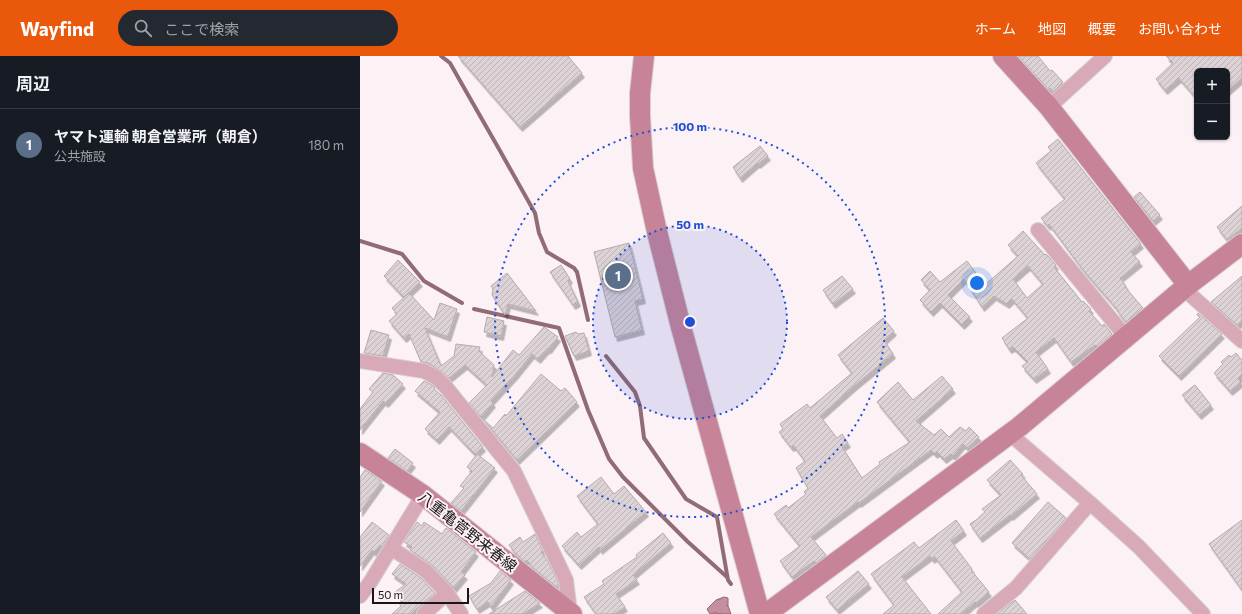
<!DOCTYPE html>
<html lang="ja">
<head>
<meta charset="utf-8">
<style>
  :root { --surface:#171b24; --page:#242831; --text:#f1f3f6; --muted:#9ea1a6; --line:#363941; --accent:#ea580c }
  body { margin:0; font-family:Commissioner,"Noto Sans JP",sans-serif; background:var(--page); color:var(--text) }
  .controls { position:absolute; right:12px; top:12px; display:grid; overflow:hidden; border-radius:6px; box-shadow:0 1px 3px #0004 }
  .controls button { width:36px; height:36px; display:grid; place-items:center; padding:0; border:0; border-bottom:1px solid var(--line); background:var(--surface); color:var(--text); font:20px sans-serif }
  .scale { position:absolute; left:12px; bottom:10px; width:97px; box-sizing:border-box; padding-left:4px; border:2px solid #1a1617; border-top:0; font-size:11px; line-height:14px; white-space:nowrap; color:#1a1617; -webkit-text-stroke:3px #fcf1f4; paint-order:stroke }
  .you { position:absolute; left:617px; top:227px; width:14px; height:14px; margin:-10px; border:3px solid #fff; border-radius:50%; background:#1a73e8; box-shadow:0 0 0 6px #1a73e833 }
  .badge { display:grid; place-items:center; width:26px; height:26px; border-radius:50%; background:var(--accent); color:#fff; font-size:13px; font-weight:700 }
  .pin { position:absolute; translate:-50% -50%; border:2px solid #fff; box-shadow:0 1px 4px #0006 }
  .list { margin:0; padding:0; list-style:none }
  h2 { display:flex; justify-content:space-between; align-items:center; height:52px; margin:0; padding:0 16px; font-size:17px }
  h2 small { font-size:13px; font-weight:400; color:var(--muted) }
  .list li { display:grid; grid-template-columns:26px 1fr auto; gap:12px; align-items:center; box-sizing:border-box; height:72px; padding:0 16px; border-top:1px solid var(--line) }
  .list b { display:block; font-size:15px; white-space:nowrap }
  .list p { margin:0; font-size:13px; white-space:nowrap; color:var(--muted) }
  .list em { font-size:13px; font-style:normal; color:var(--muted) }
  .icon { flex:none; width:22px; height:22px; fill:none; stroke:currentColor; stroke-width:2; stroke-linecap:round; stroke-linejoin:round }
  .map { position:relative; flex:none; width:882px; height:558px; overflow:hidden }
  header { display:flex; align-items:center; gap:24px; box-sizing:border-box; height:56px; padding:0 20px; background:var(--accent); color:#fff }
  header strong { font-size:19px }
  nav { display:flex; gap:22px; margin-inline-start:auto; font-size:14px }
  .search { width:280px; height:36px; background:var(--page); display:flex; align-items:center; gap:10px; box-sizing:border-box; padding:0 14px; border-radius:22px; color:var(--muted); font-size:15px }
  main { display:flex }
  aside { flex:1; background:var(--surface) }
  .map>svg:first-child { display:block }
</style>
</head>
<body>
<header>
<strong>Wayfind</strong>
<div class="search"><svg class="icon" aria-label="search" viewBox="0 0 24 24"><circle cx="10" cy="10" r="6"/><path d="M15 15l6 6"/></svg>ここで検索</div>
<nav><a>ホーム</a><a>地図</a><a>概要</a><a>お問い合わせ</a></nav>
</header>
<main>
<aside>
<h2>周辺<small></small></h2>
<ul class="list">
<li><span class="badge" style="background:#5c6f8a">1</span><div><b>ヤマト運輸 朝倉営業所（朝倉）</b><p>公共施設</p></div><em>180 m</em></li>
</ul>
</aside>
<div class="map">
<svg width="882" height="558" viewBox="0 0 882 558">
  <defs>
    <pattern id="water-ripples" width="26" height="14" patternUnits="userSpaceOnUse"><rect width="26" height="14" fill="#c48f9e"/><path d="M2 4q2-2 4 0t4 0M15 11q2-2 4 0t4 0" fill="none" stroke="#9e7480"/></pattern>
    <pattern id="building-hatch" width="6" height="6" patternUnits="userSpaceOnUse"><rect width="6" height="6" fill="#ddd2d5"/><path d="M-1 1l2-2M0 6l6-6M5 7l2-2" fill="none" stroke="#bdb4b6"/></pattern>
    <filter id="shadow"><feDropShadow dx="2.5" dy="4.5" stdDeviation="0" flood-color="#0004"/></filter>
  </defs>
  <rect width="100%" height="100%" fill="#fcf1f4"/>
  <polygon fill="url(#water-ripples)" stroke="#916b76" points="364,541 368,542 368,550 371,558 350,558 347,553 356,544"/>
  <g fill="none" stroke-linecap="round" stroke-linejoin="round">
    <g stroke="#916b76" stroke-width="4">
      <polyline points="81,0 90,7 103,30 139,93 175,157 179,177 187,196 214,212 217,216 228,264"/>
      <polyline points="0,185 42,198 64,225 102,247"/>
      <polyline points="114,253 199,272 228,354 249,403 263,421 328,486 367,521"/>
      <polyline points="246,300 275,336 280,350 284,382 326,443 357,461 368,524 371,528"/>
    </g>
  </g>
  <g fill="url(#building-hatch)" stroke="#b6abae" fill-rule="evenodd" filter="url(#shadow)">
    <polygon points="98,0 208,0 222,17 160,71"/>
    <polygon points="658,0 678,0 690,15 692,14 703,26 693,36 690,32 689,34"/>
    <polygon points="806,0 882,0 882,22 867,35 867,15 837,15 837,43 819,22 805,34 796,23 813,7"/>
    <polygon points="698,83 781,188 771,196 780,206 760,222 766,230 765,231 783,252 766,266 758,256 757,253 723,214 689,168 688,170 681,162 705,143 676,107 691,95 688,91"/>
    <polygon points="400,90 408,100 398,108 397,107 380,122 373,111"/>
    <polygon points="780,136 800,159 793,165 774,141"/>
    <polygon points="882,150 882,172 867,184 857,171"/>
    <path d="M663,175L685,199L686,198L696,209L694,211L722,246L723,245L731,253L729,255L742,270L744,268L752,278L737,291L735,289L711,306L694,282L676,296L688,313L674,323L662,310L668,306L653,291L649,293L642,282L668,262L652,243L647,248L634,240L622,251L604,223L588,239L610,261L602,269L580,247L571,256L560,244L570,234L561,224L570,215L580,226L607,205L625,229L626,228L658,200L648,189ZM668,210L683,228L667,242L653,223Z"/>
    <polygon points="269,187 283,243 275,245 282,274 255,281 234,196"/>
    <polygon points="38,204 60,226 44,241 24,220"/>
    <polygon points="201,209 210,223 208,225 218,246 213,249 190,216"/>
    <polygon points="147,217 176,255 148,248 145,259 132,239 133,233 131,230"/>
    <polygon points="482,220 493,233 473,248 463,234"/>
    <polygon points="882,220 882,265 877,269 851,246"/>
    <polygon points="49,237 74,264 80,247 97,253 88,281 65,272 81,310 94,300 96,288 120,291 119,295 134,309 132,321 153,294 159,299 184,271 198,281 189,293 187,293 178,303 172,298 155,319 131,345 133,347 121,361 109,347 127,329 105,309 89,322 81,315 68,307 61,306 49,278 44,282 29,265 37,258 32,252"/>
    <polygon points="838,257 862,278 819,320 799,300 840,261 837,259"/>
    <polygon points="127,261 144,265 141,280 124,276"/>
    <polygon points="523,262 534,275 524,284 533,298 495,329 460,360 477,382 482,378 488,387 482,391 502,422 520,408 519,406 550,386 517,346 538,326 553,344 582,320 593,333 556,365 574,379 581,373 589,381 600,371 606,375 609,371 619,381 607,392 603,388 593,400 591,398 584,403 577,396 575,398 571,394 499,447 498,446 451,481 466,499 456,507 454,505 432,521 420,505 440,490 414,458 426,449 428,452 446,438 444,436 448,432 436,412 445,405 434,390 431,391 419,376 423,373 420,368 447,348 450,352 492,317 478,299"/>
    <polygon points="11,274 29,279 23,300 4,297"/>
    <polygon points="216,276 218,278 224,277 229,295 214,300 205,280"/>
    <polygon points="876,297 882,304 882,319 878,323 881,326 870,335 854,317 863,308 861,306 869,299 871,301"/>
    <polygon points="23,317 33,319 43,328 26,347 23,345 0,374 0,353 13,336 9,333"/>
    <polygon points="181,318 201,335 205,332 217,346 157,404 123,363 133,372 145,358 146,360"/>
    <polygon points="64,325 72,329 75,332 74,333 81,339 123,391 115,398 89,371 77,384 65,373 80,356 55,335"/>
    <polygon points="835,329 851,349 839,359 822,339"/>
    <polygon points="35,393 53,407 47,415 28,402"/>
    <polygon points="117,398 135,412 101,455 91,447 104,432 100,430 112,415 107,411"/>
    <polygon points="650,404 663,418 661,419 677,438 651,460 650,459 620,482 610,468 619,462 619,461 625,456 622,453 641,439 627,424"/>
    <polygon points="5,414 22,425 0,456 0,421"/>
    <polygon points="241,421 254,438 264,430 286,456 240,494 239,491 219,509 202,490 217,476 221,481 238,468 217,440"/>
    <polygon points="688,446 706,462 670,503 652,487"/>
    <polygon points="596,464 604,475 591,485 612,513 611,514 629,536 616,547 615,546 601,558 578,558 602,536 575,501 572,503 570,500 542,521 571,558 523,558 534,549 511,518 554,486 559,492"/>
    <polygon points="882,464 882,534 849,488"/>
    <polygon points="12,466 29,479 22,491 20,489 14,496 12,494 0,510 0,481"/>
    <polygon points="57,466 62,470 64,466 82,478 86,472 116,496 101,516 105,519 94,532 72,509 50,494 52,491 44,486"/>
    <polygon points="303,477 311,487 273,519 277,524 256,538 265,551 254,558 236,558 224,541 244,528 242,525 277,501 276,499"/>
    <polygon points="175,478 183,495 181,496 188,505 198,526 198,532 173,512 167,504 165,506 156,498 149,489 160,481 163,486"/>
    <polygon points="40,508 61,522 75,537 50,558 32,558 41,550 39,547 42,545 35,536 46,528 32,518"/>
    <polygon points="140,515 151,524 131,551 128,546 117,553 109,540 131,527"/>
    <polygon points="498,515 509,528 477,554 466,541"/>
    <polygon points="165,535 180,547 163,558 129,558"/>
    <polygon points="655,544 667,558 637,558"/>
  </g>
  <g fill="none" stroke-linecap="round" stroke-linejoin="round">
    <defs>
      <g id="street">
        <polyline points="689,51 745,0"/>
        <polyline points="678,174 766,281"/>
        <polyline points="824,233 882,285"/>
        <polyline points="0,305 64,315 77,322 85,330 154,415 206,524 210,556"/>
        <polyline points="650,378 730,447 779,491 843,558"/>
        <polyline points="31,492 66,515 87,537 101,558"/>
        <polyline points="0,540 11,525 63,439"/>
        <polyline points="64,558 87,537"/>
        <polyline points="624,558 656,532 730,447"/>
      </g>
      <g id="secondary">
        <polyline points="284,0 280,37 280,60 283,112 297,176 321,271 400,558"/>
        <polyline points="643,0 689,51 828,229"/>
        <polyline points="0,397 63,439 212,558"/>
        <polyline points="406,558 659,371 828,229 882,188"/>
      </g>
    </defs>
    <use href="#street" stroke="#d8ced1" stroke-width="16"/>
    <use href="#secondary" stroke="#d8ced1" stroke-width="22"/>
    <use href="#street" stroke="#d8a9b6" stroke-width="14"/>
    <use href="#secondary" stroke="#c78498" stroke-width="20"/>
  </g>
  <circle cx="330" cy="266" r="97" fill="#1d4ed8" fill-opacity=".12"/>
  <g fill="none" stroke="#1d4ed8" stroke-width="2" stroke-dasharray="2 4">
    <circle cx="330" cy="266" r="97"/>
    <circle cx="330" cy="266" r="195"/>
  </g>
  <g text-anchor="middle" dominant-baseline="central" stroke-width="4" stroke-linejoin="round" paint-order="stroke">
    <g font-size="15" fill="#1a1617" stroke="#fcf1f4">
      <text transform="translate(108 475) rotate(38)">八重亀菅野来春線</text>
    </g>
  </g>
  <circle cx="330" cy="266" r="6" fill="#1d4ed8" stroke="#fcf1f4" stroke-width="2"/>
  <g font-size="12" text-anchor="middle" font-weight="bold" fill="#1d4ed8" stroke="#fcf1f4" stroke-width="4" stroke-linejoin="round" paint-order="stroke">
    <text x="330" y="75">100 m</text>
    <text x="330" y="173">50 m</text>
  </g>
</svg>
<div class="controls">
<button>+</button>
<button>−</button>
</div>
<div class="scale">50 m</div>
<div class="you"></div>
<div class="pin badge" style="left:258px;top:220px;background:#5c6f8a">1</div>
</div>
</main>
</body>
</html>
